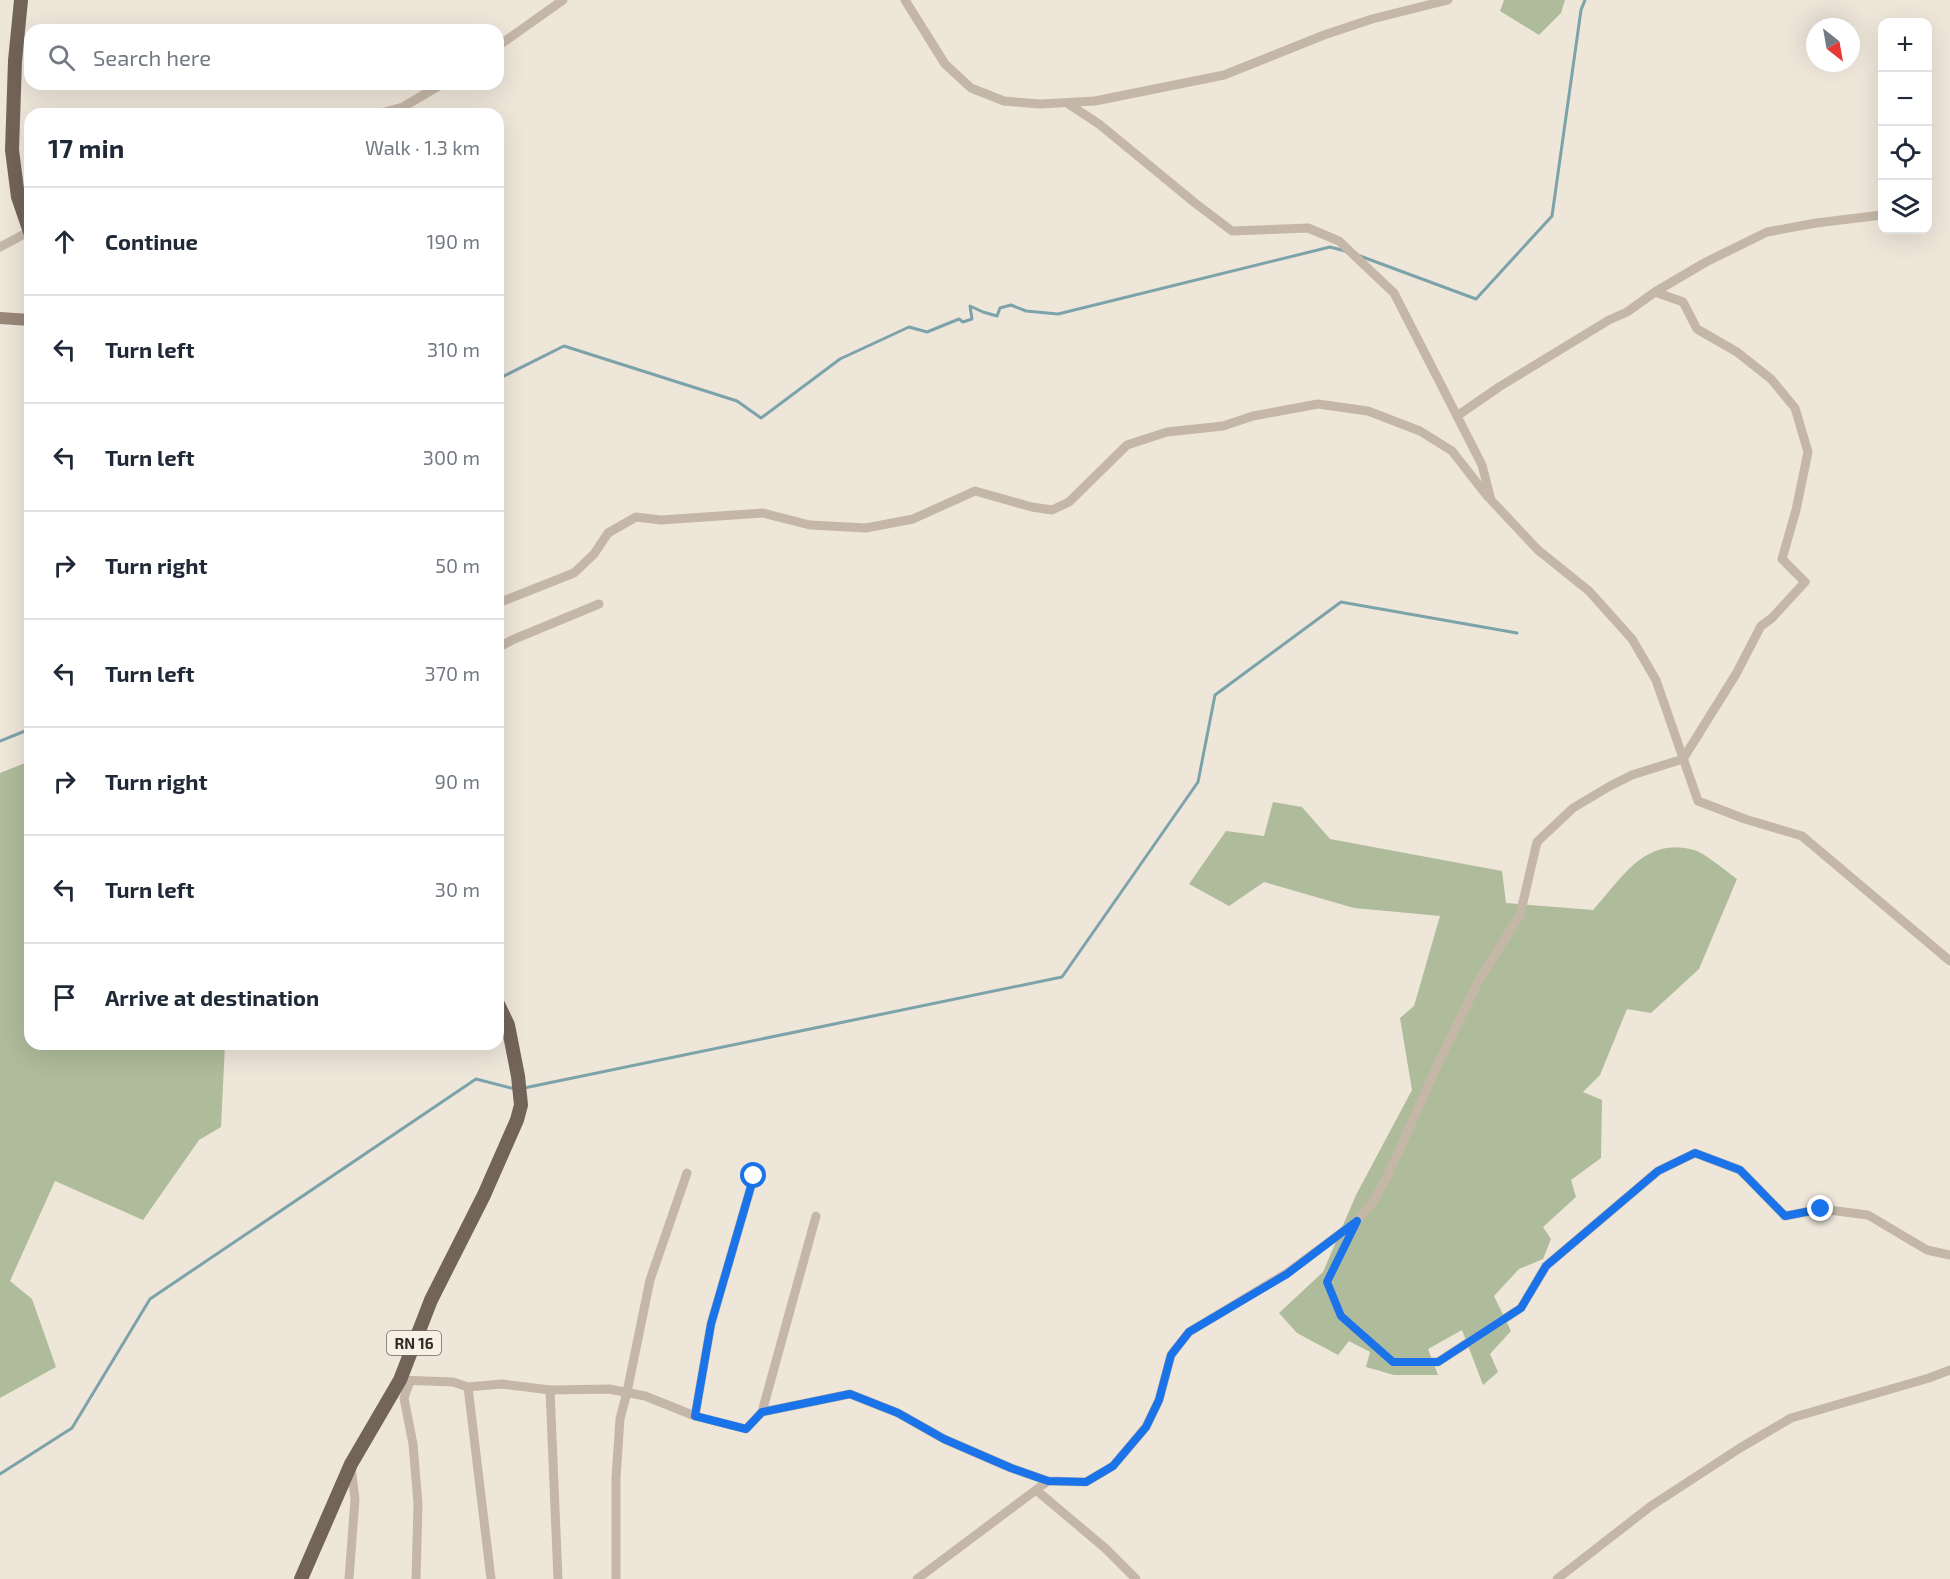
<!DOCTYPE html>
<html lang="en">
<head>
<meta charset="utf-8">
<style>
  :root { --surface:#fff; --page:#f2f2f3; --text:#1f2937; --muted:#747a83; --line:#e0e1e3 }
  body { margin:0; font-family:"Exo 2",sans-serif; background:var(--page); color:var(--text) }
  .controls { position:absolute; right:18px; top:18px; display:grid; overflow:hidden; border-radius:12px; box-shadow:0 6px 24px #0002 }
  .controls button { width:54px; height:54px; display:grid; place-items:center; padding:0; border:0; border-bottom:2px solid var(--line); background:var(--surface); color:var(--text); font:30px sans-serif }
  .compass { position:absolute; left:1806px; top:18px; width:54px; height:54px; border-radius:50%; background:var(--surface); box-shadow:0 6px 24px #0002; rotate:149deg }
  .stop { position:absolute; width:18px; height:18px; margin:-14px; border:4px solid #1a73e8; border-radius:50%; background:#fff }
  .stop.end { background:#1a73e8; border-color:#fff; box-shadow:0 2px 6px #0008 }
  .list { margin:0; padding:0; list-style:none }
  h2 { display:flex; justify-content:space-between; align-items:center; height:78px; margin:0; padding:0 24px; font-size:26px }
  h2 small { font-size:20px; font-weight:400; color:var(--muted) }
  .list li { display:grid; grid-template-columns:39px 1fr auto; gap:18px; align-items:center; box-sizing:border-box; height:108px; padding:0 24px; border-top:2px solid var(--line) }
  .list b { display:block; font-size:22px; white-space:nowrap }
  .list em { font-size:20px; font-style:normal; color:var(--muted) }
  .icon { flex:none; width:33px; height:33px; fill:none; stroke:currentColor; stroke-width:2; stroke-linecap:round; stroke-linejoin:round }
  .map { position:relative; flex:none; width:1950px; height:1579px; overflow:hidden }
  .search { position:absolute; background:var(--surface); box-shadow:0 6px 24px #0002; left:24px; top:24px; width:480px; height:66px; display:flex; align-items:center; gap:15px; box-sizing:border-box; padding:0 21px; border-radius:18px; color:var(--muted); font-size:22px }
  .panel { position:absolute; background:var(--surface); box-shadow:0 6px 24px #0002; left:24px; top:108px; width:480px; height:942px; border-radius:18px }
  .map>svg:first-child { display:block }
</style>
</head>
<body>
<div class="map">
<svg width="1950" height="1579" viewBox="0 0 1950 1579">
  <rect width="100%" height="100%" fill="#efe6da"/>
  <g fill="#aebc9b">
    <polygon points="1504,0 1565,0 1561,13 1539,35 1500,11"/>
    <polygon points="30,761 30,1044 225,1044 221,1127 199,1140 143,1220 55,1181 10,1281 32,1299 56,1367 0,1398 0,773"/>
    <path d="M1273,802L1302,807L1330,839L1502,871L1506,903L1593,910C1622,878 1645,836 1694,850C1705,853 1727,872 1737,879L1699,969L1651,1013L1627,1009L1600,1075L1583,1092L1602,1100L1601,1158L1571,1180L1576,1197L1543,1227L1551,1239L1543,1259L1519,1269L1494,1296L1511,1331L1490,1354L1498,1372L1483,1385L1462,1330L1428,1349L1438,1375H1394L1366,1367L1370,1352L1349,1341L1338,1355L1297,1333L1279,1313L1323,1272L1356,1195L1412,1090L1400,1018L1414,1006L1440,916L1354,908L1264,882L1229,906L1189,884L1226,831L1264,836Z"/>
  </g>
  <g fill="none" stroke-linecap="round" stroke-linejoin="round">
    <g stroke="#7ba3a9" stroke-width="3">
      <polyline points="1360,256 1476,299 1552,216 1581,10 1585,0"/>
      <polyline points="498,379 564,346 737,401 761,418 840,359 909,327 927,332 959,319 963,322 972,319 970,306 983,312 997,316 1000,308 1011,305 1026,311 1058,314 1330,247 1345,251"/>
      <polyline points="0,741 30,729"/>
      <polyline points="524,1088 1062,977 1198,782 1215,695 1341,602 1517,633"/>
      <polyline points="0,1474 72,1428 150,1299 476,1079 515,1089"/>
    </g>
    <g stroke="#c5b7a7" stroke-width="9">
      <polyline points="905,0 945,64 971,88 1004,101 1040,104 1095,101 1224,75 1324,35 1372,19 1448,0"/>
      <polyline points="498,46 563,0"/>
      <polyline points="1067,103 1099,124 1195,203 1232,231 1308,228 1339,241 1394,293 1457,416"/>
      <polyline points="377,114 403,107 442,84"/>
      <polyline points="18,197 30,195"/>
      <polyline points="1882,215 1816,223 1767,232 1706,262 1655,292 1627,312 1609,320 1499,387 1457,416 1482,465 1491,500 1538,550 1589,591 1632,639 1656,680 1698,801 1745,819 1802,836 1950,961"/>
      <polyline points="0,247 30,231"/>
      <polyline points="498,603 574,573 594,554 608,533 636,517 661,520 763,513 810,525 866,528 913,519 975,491 1032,507 1052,510 1069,502 1127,445 1167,432 1223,426 1253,416 1318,404 1368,411 1420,431 1452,451 1488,497"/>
      <polyline points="498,648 512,640 599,604"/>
      <polyline points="1356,1223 1327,1282 1341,1316 1393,1362 1438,1362 1521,1308 1546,1266 1658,1171 1695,1153 1740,1170 1785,1216 1821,1209 1868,1215 1927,1250 1950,1255"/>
      <polyline points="400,1380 453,1382 468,1387 502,1384 550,1390 609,1389 645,1396 695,1416 746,1429 762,1412 816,1216"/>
      <polyline points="410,1381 404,1398 413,1444 418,1504 416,1579"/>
      <polyline points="468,1387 491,1579"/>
      <polyline points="550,1390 558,1579"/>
      <polyline points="762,1412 850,1394 898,1413 944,1439 1011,1468 1048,1481 1086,1482 1113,1466 1146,1427 1159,1400 1171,1355 1189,1332 1287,1273 1357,1221 1373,1202 1388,1175 1438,1064 1479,980 1520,915 1537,842 1573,808 1610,786 1632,775 1683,759 1736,674 1761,626 1772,618 1805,582 1782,559 1796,510 1808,452 1795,408 1771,379 1737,352 1697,329 1683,302 1655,292"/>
      <polyline points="695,1416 711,1324 754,1176"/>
      <polyline points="1036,1490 1105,1548 1136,1579"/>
      <polyline points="349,1579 355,1499 351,1467"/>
      <polyline points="616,1579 616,1478 620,1419 627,1392 650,1280 687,1173"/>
      <polyline points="917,1579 1048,1481"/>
      <polyline points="1557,1579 1651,1506 1740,1448 1791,1418 1929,1378 1950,1370"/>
    </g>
    <polyline stroke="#998779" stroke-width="12" points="0,318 30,320"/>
    <g stroke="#736459" stroke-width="14">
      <polyline points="21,0 15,61 12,150 18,197 30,232"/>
      <polyline points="301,1579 351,1464 400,1380 431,1300 484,1195 517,1120 521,1105 518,1076 508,1025 498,1004"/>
    </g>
  </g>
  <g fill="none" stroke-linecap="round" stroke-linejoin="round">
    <polyline stroke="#1a73e8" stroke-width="8" points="754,1176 711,1324 695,1416 746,1429 762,1412 850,1394 898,1413 944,1439 1011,1468 1048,1481 1086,1482 1113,1466 1146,1427 1159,1400 1171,1355 1189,1332 1287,1274 1357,1221 1327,1282 1341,1316 1393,1362 1438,1362 1521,1308 1546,1266 1658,1171 1695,1153 1740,1170 1785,1216 1821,1209"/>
  </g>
  <g text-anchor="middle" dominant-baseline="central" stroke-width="4.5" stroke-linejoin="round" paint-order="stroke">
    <rect fill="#f7f0e5" stroke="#6d6660" stroke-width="1.5" x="387" y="1331" width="54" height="24" rx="4.5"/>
    <g font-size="15" font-weight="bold" fill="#322b27">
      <text x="414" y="1343">RN 16</text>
    </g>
  </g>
</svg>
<div class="controls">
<button>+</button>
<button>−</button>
<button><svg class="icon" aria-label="locate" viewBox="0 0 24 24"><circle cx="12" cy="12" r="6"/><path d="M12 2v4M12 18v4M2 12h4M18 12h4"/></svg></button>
<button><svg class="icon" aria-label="layers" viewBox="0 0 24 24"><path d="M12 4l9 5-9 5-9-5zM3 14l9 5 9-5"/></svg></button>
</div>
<svg class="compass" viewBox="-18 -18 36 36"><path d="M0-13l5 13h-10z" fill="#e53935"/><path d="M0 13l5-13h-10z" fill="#747a83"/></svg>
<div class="stop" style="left:754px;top:1176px"></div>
<div class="stop end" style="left:1821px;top:1209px"></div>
<div class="search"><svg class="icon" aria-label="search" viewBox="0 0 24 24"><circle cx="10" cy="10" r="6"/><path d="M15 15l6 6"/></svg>Search here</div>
<section class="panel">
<h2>17 min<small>Walk · 1.3 km</small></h2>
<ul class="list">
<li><svg class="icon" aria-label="ahead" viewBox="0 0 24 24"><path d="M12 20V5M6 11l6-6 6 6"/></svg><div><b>Continue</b></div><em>190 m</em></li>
<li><svg class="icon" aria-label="left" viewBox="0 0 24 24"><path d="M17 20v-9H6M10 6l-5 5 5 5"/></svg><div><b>Turn left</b></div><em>310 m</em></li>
<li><svg class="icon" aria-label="left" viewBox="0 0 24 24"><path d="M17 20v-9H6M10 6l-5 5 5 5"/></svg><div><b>Turn left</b></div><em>300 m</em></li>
<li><svg class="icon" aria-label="right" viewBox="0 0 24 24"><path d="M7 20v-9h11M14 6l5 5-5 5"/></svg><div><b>Turn right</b></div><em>50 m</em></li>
<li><svg class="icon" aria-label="left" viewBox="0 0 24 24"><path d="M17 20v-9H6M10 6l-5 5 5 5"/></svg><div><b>Turn left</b></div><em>370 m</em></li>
<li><svg class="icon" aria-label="right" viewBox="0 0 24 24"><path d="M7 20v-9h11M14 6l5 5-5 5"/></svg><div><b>Turn right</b></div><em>90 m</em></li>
<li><svg class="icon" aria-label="left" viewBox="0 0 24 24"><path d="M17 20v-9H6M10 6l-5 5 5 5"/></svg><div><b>Turn left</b></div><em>30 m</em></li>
<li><svg class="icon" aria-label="arrive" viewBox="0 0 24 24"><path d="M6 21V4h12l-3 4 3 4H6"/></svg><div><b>Arrive at destination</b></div></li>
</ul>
</section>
</div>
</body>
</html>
